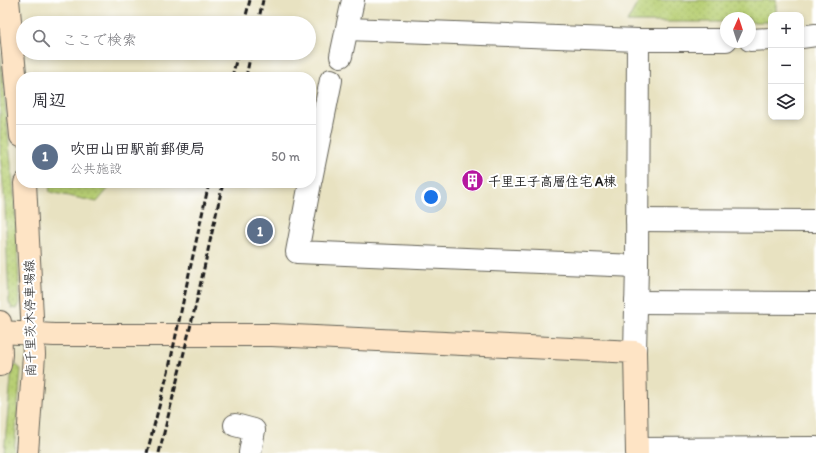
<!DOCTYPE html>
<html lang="ja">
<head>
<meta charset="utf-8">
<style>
  :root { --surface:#fff; --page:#f2f2f3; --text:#2b2b33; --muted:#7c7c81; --line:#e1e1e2; --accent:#b5179e }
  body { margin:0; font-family:Itim,"Klee One",sans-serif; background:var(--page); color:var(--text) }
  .controls { position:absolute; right:12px; top:12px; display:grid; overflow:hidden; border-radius:8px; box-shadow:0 2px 6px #0003 }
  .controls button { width:36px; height:36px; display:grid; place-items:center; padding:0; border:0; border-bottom:1px solid var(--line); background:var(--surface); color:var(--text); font:20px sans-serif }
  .compass { position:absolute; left:720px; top:12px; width:36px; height:36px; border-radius:50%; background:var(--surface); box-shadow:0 2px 6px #0003; rotate:3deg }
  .you { position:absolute; left:431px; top:197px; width:14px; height:14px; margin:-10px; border:3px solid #fff; border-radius:50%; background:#1a73e8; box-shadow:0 0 0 6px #1a73e833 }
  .badge { display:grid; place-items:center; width:26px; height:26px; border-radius:50%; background:var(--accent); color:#fff; font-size:13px; font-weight:700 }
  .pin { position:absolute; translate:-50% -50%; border:2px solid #fff; box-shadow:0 1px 4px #0006 }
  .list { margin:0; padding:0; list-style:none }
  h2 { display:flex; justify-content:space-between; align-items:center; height:52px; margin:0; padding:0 16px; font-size:17px }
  h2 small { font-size:13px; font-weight:400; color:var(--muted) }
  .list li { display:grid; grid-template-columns:26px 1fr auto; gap:12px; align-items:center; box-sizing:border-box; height:64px; padding:0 16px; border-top:1px solid var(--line) }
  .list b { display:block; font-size:15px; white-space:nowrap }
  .list p { margin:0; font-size:13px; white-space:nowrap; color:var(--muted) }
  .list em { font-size:13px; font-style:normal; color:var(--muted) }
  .icon { flex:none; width:22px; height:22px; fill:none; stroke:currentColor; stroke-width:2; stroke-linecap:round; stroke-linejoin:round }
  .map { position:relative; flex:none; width:816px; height:453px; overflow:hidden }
  .search { position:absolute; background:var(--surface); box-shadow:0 2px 6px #0003; left:16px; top:16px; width:300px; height:44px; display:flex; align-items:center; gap:10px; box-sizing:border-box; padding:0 14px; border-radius:22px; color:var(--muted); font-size:15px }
  .panel { position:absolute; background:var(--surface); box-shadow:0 2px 6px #0003; left:16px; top:72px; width:300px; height:116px; border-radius:16px }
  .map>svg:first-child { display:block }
</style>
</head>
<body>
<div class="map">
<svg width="816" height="453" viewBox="0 0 816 453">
  <defs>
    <pattern id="grass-dots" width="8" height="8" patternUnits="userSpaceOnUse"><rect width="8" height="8" fill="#b8cf74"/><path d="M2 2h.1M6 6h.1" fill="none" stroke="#9eb164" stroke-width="1.8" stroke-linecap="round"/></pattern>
  </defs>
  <rect width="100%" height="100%" fill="#fff"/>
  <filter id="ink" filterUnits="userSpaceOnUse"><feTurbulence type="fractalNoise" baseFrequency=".025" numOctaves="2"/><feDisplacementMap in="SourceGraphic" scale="8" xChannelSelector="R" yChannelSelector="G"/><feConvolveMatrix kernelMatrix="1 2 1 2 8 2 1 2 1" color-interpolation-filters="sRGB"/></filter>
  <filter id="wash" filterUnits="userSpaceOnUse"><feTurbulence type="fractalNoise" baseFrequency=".012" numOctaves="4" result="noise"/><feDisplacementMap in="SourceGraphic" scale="16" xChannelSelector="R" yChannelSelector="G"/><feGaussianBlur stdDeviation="0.9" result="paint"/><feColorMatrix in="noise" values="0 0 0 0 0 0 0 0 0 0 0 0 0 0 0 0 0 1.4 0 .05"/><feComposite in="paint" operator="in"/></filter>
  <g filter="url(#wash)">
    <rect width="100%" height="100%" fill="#e8e2c1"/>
    <g fill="url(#grass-dots)" stroke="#6a7648">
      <polygon points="639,0 776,0 776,15 771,15 771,22 750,22 750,18 726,18 726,22 627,22"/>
      <polygon points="0,53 15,203 20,303 17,309 12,308 9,302 5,205 0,154"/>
      <polygon points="49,183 113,183 97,202 50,192"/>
      <polygon points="16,365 21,369 14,453 4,453 12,368"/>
    </g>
  </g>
  <g filter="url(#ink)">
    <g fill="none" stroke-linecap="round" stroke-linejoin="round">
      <defs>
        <g id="street">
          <polyline points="347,29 638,40 726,40"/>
          <polyline points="801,37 816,35"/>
          <polyline points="750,40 771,39"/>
          <polyline points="341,56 353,0"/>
          <polyline points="311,179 331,80"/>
          <polyline points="310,183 297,252 637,266"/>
          <polyline points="637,220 816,221"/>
          <polyline points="636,302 816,303"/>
          <polyline points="635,352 637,266 638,40"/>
          <polyline points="235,425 254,430 250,453"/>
          <polyline points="637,449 816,448"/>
        </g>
        <g id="secondary">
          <polyline points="8,0 21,136"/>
          <polyline points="25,183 34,355 27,453"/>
          <polyline points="0,322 1,354 0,365"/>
          <polyline points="1,332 54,335 272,335 635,352 637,453"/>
        </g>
      </defs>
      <use href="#street" stroke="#636156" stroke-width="24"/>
      <use href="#secondary" stroke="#636156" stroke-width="24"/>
      <use href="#street" stroke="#fff" stroke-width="22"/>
      <use href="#secondary" stroke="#fee4c5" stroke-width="22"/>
      <g stroke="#1c1c1c" stroke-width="3" stroke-dasharray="6 3" stroke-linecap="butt">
        <polyline points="244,23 250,0"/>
        <polyline points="258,23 263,0"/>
        <polyline points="232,77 238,53"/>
        <polyline points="246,77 251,53"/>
        <polyline points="147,453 169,368 190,269 209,183"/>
        <polyline points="159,453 196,304 223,183"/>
      </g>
    </g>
  </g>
  <defs>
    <symbol id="building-disc" viewBox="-11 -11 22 22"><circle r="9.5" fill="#b5179e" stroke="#fff"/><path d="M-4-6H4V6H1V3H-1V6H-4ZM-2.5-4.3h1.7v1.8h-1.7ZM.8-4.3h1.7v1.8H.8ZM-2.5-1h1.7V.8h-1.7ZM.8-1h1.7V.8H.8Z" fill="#fff"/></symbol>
  </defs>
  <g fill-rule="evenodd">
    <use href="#building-disc" x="460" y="168" width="25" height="25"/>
  </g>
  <g text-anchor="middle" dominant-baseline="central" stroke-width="4" stroke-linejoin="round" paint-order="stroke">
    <g font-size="13" font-weight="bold" fill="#1c1c1c" stroke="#fff" text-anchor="start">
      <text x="488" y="181">千里王子高層住宅 A棟</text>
    </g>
    <g font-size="13" fill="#1c1c1c" stroke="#fff">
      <text transform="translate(30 318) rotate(-91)">南千里茨木停車場線</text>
    </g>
  </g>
</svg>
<div class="controls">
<button>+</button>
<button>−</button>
<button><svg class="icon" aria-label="layers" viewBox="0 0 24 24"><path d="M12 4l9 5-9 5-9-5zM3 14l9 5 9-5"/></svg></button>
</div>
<svg class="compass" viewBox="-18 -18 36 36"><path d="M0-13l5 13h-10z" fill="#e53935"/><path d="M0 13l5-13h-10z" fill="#7c7c81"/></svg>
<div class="you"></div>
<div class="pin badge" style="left:260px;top:231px;background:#5c6f8a">1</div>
<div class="search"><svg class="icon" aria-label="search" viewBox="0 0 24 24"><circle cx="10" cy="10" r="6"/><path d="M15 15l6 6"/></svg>ここで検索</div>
<section class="panel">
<h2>周辺<small></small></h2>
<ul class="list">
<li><span class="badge" style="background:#5c6f8a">1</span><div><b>吹田山田駅前郵便局</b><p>公共施設</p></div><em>50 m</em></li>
</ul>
</section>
</div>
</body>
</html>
